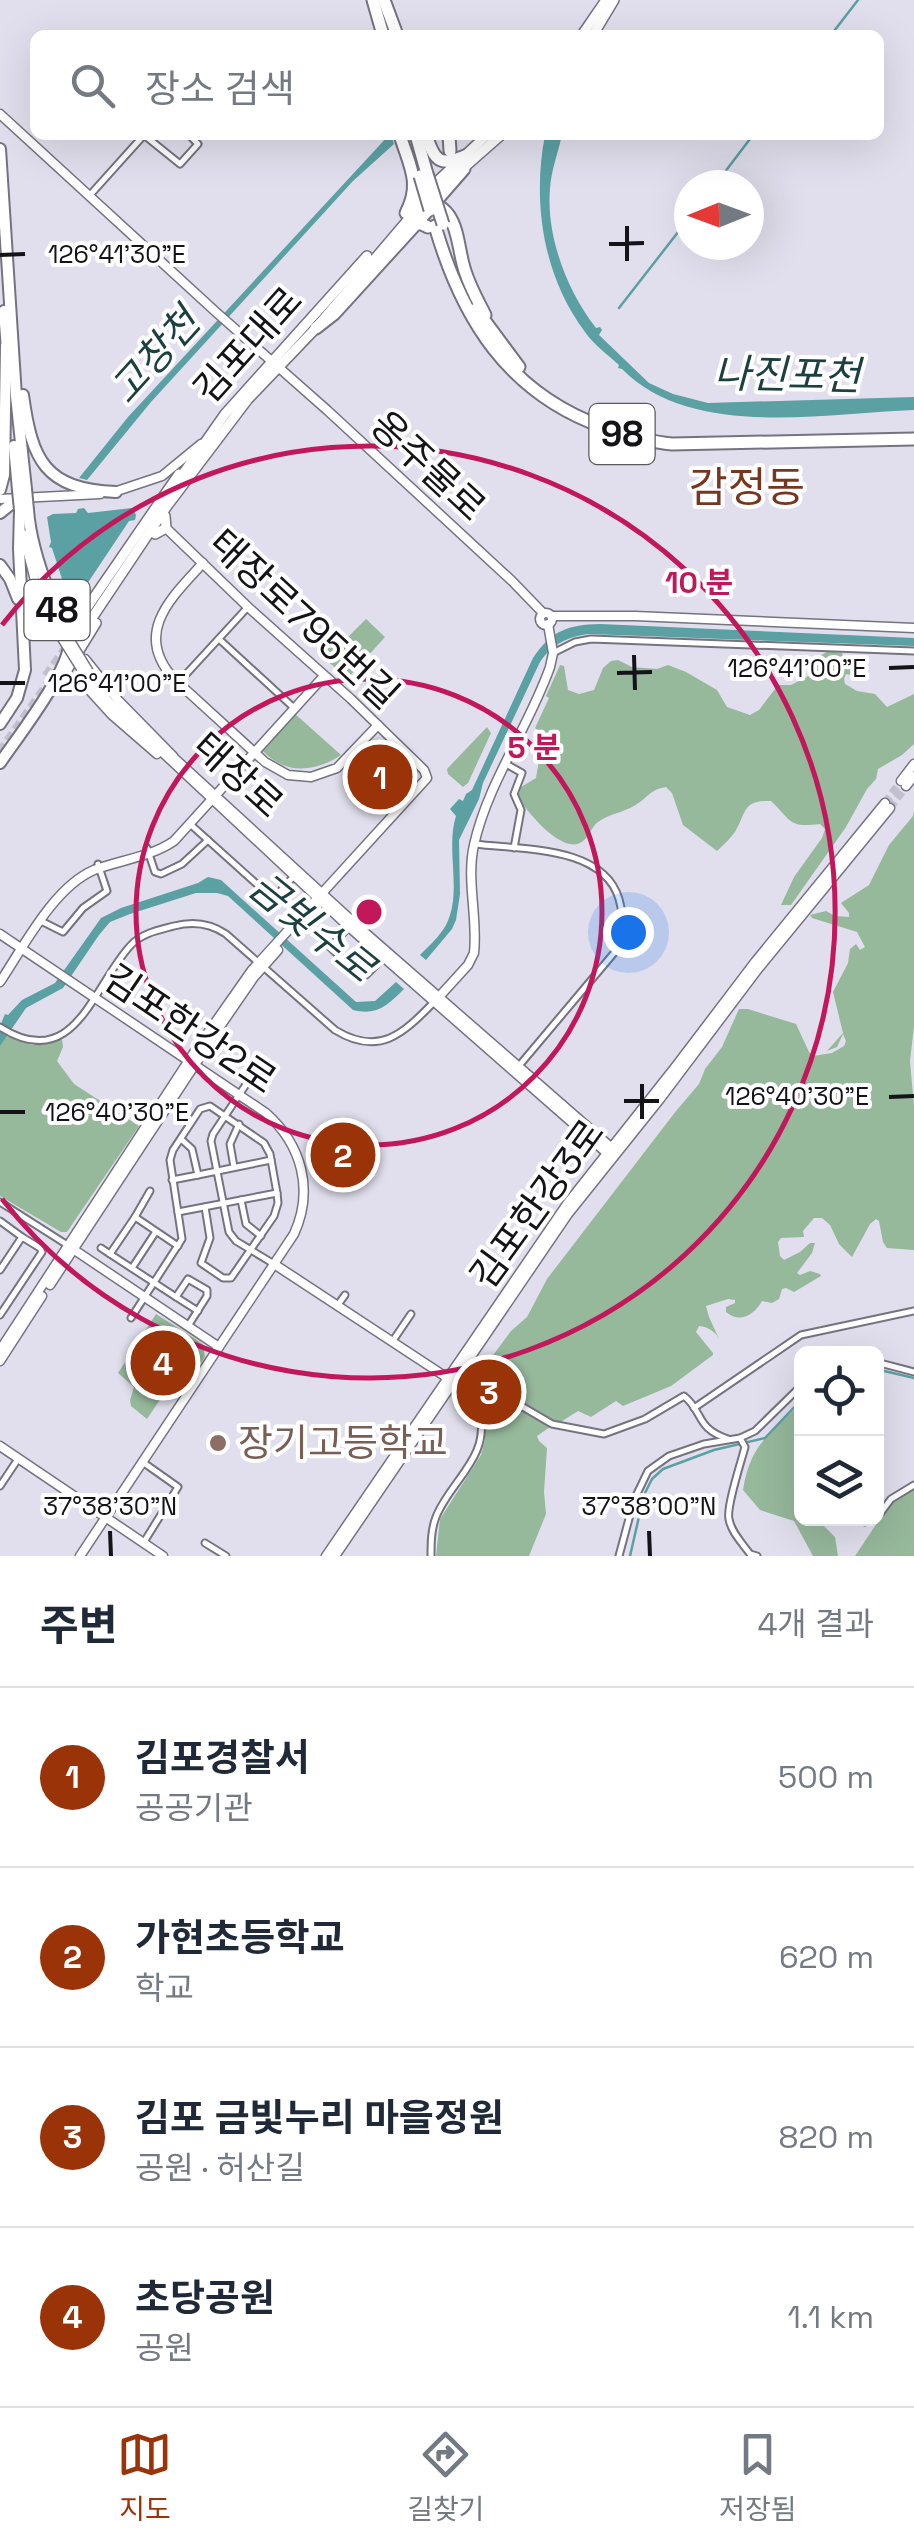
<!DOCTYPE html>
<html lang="ko">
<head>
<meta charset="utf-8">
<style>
  :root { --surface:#fff; --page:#f6f6f7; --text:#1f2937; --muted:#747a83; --line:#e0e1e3; --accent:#9a3408 }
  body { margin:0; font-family:"Space Grotesk","Noto Sans KR",sans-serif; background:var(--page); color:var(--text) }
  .controls { position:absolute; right:30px; bottom:30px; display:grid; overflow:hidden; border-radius:15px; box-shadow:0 10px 40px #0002 }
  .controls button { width:90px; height:90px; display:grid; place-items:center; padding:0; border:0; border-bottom:2px solid var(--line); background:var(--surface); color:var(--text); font:50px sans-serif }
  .compass { position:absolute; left:674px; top:170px; width:90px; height:90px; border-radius:50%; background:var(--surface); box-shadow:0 10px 40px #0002; rotate:269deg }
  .you { position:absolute; left:628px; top:932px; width:35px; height:35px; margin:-25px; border:8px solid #fff; border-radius:50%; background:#1a73e8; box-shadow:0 0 0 15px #1a73e833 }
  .badge { display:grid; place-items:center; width:65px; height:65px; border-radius:50%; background:var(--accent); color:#fff; font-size:32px; font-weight:700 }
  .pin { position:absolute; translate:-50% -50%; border:5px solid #fff; box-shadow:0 2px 10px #0006 }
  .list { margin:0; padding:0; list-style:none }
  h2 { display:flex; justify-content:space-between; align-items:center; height:130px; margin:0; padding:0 40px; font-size:42px }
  h2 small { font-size:32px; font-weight:400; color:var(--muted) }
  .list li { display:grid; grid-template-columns:65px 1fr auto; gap:30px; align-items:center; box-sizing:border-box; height:180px; padding:0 40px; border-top:2px solid var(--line) }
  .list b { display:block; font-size:38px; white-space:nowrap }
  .list p { margin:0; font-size:32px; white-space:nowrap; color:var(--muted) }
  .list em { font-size:32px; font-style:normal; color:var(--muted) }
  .icon { flex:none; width:55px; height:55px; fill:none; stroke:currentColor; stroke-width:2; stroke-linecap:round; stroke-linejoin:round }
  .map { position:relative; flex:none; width:914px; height:1556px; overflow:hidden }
  .search { position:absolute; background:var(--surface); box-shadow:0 10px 40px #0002; left:30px; right:30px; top:30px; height:110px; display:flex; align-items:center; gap:25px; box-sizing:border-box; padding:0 35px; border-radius:15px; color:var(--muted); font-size:38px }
  .sheet { height:850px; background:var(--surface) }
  nav { display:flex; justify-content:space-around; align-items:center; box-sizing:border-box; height:140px; border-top:2px solid var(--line); background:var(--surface); font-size:28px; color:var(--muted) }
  nav a { display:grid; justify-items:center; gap:5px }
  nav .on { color:var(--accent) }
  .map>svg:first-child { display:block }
</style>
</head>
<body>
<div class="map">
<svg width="914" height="1556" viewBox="0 0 914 1556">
  <rect width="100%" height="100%" fill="#e1dfed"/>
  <g fill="#96b89b">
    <polygon points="366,619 385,637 347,679 316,650 334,631 345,640"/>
    <path d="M828,651L842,653L845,661L861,671V677L846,674L844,679L845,684L857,691L875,694L887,707L914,694V744L902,755L878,769L876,779L867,789L846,827L791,905H781L794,877L822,838L825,829L820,824C788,828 792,821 771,801C742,800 747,812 735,832C730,839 723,845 717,851L683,825L672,793L666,787C653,789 650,794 640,802C628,812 610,813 598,822C591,827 590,836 583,841C564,857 527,812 518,797L521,787L536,778L540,754L548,742L547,738L535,728L549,698L546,696L560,665L564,666L568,690L579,694L594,690L603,668L611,661L618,660L632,667L657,669L668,665L686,672L717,690L727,707L750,715L759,710L778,685H791L812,674L814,660Z"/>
    <path d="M294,713L341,755C314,773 284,775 261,749Z"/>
    <polygon points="487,727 491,733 468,783 463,787 448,774 447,769"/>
    <path d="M914,811V1026L910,1061L914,1106V1250L887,1248L883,1242L879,1221L876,1219L870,1224L852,1257L839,1244L830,1225L822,1218H814L803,1231L804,1237L781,1238L778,1242L780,1256L784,1260L800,1252L810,1243H815L812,1253L797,1273L800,1275L810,1271L820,1274L821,1276L794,1292L786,1288L782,1289L779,1299L772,1303L762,1301C754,1315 740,1324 726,1312V1307L735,1303V1300L728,1299L706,1306L709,1317L719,1339C715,1331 708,1327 699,1326L696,1332L713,1353V1355L671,1386L623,1406L616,1401L591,1417L578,1411L559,1423C550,1421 521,1406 514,1401C503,1393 494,1382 481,1375L477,1374L472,1380L467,1378L472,1368L494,1354L511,1331L527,1317L547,1279L676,1111L699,1084L705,1069L722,1047L739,1009H748L796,1024L809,1052L813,1056L832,1053L844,1046L846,1041L843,1034L837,1047L827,1051L843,1033L833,992L848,963L850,949L856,944L860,950L865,947L857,932L812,918L810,915L826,911L835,916L849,917V913L841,903L869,885L889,845L913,816Z"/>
    <polygon points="0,1034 32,1045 62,1039 63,1047 57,1061 74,1084 139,1126 67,1232 61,1232 0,1196"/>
    <polygon points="156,1314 203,1344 205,1357 191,1377 180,1370 147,1419 131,1406 130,1400 134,1387 118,1373"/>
    <path d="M801,1403L802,1518L824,1519L823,1525L835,1537L838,1556H813L794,1521L760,1510L743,1490C750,1444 770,1434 801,1403Z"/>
    <polygon points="515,1410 523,1410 553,1425 537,1436 539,1441 547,1448 544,1492 546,1514 529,1556 436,1556 440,1519 481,1455 485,1440 485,1417"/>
    <polygon points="914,1489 914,1556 855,1556 891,1502"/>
  </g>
  <g fill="#5ba0a3">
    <polygon points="389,135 391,135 394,144 353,181 151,402 87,480 79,478 128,417"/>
    <path d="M545,135H562C558,153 551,171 550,189C546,236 567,291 596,328L600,327L602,330L599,335L649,383L673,394L708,403L914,397V410C824,413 692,440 622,369L618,368L619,365C607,354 594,345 585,332C543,276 532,202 545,135Z"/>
    <polygon points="84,508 88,513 132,508 136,515 135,520 129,521 77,599 75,607 71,607 52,548 49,547 51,542 47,517 53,514 76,513 78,509"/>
    <path d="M600,624L914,638V646L589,634C568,636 549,646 539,664L483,783L479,799L459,840L460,894L456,920L452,929L426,960L420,955C429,946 440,936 446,925C463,892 445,850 456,816L450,809L459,799L463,801L466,794L472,790L533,658C552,630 568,625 600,624Z"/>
    <path d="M208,877L221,880L356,1002L375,1001L396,982L404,989C388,1005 377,1016 353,1010L228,896L217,893H196L130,914L110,922L99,935L63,988L26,1008L0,1046V1026L5,1014L8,1015L22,1000L55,983L101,918L121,908L198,883Z"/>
  </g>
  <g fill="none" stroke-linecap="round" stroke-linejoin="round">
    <g stroke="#5ba0a3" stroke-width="2.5">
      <polyline points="831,35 858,0"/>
      <polyline points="715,185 753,135"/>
      <polyline points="619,308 689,218"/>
      <polyline points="876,1369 914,1378"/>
      <polyline points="630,1556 644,1495 652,1479 663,1469 714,1450 765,1438 802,1399"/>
    </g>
    <g stroke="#c2c0cd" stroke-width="8" stroke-dasharray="8 4" stroke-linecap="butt">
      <polyline points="885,803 901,781"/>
      <polyline points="890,808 906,786"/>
    </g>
    <g stroke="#c2c0cd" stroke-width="9" stroke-dasharray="9 4.5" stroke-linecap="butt">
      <polyline points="46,676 85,621"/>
      <polyline points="0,752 56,672"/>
    </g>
    <defs>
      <g id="minor">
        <polyline points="90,195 144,135 180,164 198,144 189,135"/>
        <polyline points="219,639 294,708"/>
        <polyline points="553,653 575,642 591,639 914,651"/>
        <polyline points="178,683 247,608"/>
        <polyline points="506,764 522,773 514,794 521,810 514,848"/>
        <polyline points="190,824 271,897 276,896 294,876"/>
        <path d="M475,844C521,850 603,845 619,899C625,918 622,935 614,953L518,1067"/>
        <polyline points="147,848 155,872 161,874 182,864 208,840"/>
        <polyline points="41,921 63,932 83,908 107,891 98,864"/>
        <polyline points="349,927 330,947 359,975 366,975 383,958"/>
        <path d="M0,1027C75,1075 93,985 131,945C142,933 159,930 174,926C193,921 210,923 226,934L335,1030C379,1057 403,1034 434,1002"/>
        <polyline points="255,1071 213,1134 211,1141 229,1232 236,1241 274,1264"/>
        <polyline points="251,1077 259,1082 262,1078"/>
        <polyline points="234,1167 230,1144 239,1124"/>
        <polyline points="198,1175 271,1160"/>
        <polyline points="172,1180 198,1175 192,1149 181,1139"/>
        <polyline points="241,1200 246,1224 261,1236"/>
        <polyline points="0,1202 69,1246"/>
        <polyline points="178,1212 277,1193"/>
        <polyline points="135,1217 150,1191"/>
        <polyline points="0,1221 22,1237 0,1270"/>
        <polyline points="178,1246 135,1217 110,1254 176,1297 188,1279 207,1290 207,1296 188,1326"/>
        <polyline points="101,1248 110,1254"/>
        <polyline points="132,1268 155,1233"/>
        <polyline points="176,1297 198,1311"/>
        <polyline points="337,1306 345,1295"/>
        <polyline points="0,1315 42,1252 40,1248 22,1237"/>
        <polyline points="131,1318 182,1239 170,1160 173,1150 200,1109 210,1106 264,1143 270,1154 277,1193 278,1203 274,1216 231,1278 223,1278 201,1263 210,1238 205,1207"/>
        <polyline points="392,1342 411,1314"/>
        <polyline points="876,1362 914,1372"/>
        <polyline points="876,1395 878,1407 876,1413"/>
        <polyline points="694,1408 801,1335 914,1311"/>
        <path d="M480,1416L523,1407L552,1424L604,1434L645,1419L684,1396C704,1412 695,1428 728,1439"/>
        <path d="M740,1438L745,1447C741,1462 726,1508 729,1519C731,1532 743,1544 750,1554L757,1556"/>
        <polyline points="144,1463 178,1487 144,1542"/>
        <polyline points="0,1486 18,1459"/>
        <polyline points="851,1518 865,1522 876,1519 891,1499 914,1485"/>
        <polyline points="205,1543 226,1556"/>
        <path d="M431,1556C431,1543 431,1530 436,1517C450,1481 492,1456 479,1412C474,1398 467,1390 455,1382"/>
        <polyline points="619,1556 634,1500 648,1471 669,1456 704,1444 740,1438 755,1431 802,1385"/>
      </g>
      <g id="tertiary">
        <polyline points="0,114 217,313 327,410 512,581 543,613"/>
        <polyline points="114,492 162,476 201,444"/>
        <polyline points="0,499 100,494"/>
        <polyline points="23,534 37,588 53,624"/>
        <path d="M203,563C172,597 132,633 174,679L265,762L288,775L311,777L337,768L378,725"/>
        <circle cx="546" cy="619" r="6"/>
        <polyline points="552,616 635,616 914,628"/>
        <polyline points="85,659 118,700 173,756"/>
        <polyline points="87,678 113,706 349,927 608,1154"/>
        <polyline points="62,681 73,678 82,682 112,715 157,754"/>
        <polyline points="172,756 362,930 613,1149"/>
        <polyline points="901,781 914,764"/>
        <polyline points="906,786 914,776"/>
        <path d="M0,934L266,1113C302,1145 314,1190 294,1234L80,1556"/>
        <path d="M0,982C24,946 54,887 94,870C120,860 151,857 174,841L324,676"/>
        <path d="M437,999L468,965L474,953C478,918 466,880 474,845C488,782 529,727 550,667L553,653L548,624"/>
        <polyline points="73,1249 219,1347"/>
        <polyline points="274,1264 446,1377"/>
        <polyline points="50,1285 221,1025 254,977 278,950"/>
        <polyline points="0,1350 193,1054 252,970 427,778 424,770 351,699 248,607 166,528"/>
        <polyline points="0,1361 42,1296"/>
        <polyline points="0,1446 163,1556"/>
        <polyline points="326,1556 567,1204 676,1066 755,962 885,803"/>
        <polyline points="335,1556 568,1214 660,1099 758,969 890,808"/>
      </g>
      <g id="secondary">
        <polyline points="582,35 606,0"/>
        <polyline points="593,35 614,0"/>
        <polyline points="428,190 487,135"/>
        <polyline points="178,481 225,414 367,256"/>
        <polyline points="155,534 166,528 165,516"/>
        <polyline points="88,624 167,506 248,399 316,328 419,207 501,135"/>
        <polyline points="84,641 74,637 73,628 179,474"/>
        <polyline points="62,678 96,623"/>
      </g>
      <g id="primary">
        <polyline points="0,149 16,396 26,489"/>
        <polyline points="4,311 7,349"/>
        <path d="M23,395C32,461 45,489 116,492"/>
        <polyline points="14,446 18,490"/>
        <polyline points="0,490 4,475 6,346"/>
        <polyline points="0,513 11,504 23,501"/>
        <polyline points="0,565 10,579 18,599"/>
        <polyline points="0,724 17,698 25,670 19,549 20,510"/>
        <path d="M0,763C17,738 70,670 69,643C67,625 56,608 49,592C39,566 30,537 28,510"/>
      </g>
      <g id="trunk">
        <polyline points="373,0 383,35"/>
        <polyline points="384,0 397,35"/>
        <path d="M400,135C409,165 422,183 406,213"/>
        <polyline points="416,135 427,174"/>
        <path d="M426,135C435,162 440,167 467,155"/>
        <polyline points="449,135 450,151"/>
        <path d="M416,201C461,201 455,241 465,271C470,287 478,301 485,315"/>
        <polyline points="416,224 464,169"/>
        <path d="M435,226C462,319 508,393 603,427C626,435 648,442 672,444L914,439"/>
        <polyline points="476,309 519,367"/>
        <polyline points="316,328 334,314 416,224 422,224 428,227"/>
      </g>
    </defs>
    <use href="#minor" stroke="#74737f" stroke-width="9"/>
    <use href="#tertiary" stroke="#74737f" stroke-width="11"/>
    <use href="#secondary" stroke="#74737f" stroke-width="12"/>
    <use href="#primary" stroke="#74737f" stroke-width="14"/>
    <use href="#trunk" stroke="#74737f" stroke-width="15"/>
    <use href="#minor" stroke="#fff" stroke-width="5"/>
    <use href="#tertiary" stroke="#fff" stroke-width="8"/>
    <use href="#secondary" stroke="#fff" stroke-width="9"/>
    <use href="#primary" stroke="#fff" stroke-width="10"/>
    <use href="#trunk" stroke="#fff" stroke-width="11"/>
    <defs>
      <g id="tertiary-bridge">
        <polyline points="58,621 91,675"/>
        <polyline points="53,624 87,678"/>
      </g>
      <g id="primary-bridge">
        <polyline points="26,489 28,510"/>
        <polyline points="18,490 20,510"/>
      </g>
      <g id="trunk-bridge">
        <polyline points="427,174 443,224"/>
        <polyline points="420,176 430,210"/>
      </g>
    </defs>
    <use href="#tertiary-bridge" stroke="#74737f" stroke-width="11" stroke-linecap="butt"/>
    <use href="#primary-bridge" stroke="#74737f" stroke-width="14" stroke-linecap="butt"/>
    <use href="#trunk-bridge" stroke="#74737f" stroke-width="15" stroke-linecap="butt"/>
    <use href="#tertiary-bridge" stroke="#fff" stroke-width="8"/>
    <use href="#primary-bridge" stroke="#fff" stroke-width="10"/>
    <use href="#trunk-bridge" stroke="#fff" stroke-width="11"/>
  </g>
  <path fill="none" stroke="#141318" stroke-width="4" d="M627,226V261M609,244L644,243M0,255L25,254M634,655L635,690M889,668L914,667M617,673L652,672M0,683H25M642,1084V1119M889,1097L914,1096M624,1101H659M0,1112H25M110,1531L111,1556M649,1531L650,1556"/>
  <g fill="none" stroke="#c2185b" stroke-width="5">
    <circle cx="369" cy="912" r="233"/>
    <path d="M2 625A466 466 0 1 1 2 1199"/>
  </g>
  <circle fill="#8d6e63" stroke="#fff" stroke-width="4" cx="218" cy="1443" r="10"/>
  <g text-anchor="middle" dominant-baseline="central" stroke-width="8" stroke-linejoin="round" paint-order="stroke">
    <g fill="#fff" stroke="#5a5a5d" stroke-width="2.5">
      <rect x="589.5" y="404" width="65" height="60" rx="8"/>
      <rect x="24.5" y="580" width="65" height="60" rx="8"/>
    </g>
    <g font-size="35" font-weight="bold" fill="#141318">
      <text x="622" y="434">98</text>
      <text x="57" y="610">48</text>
    </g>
    <g font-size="38" fill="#141318" stroke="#fff">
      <text transform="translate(248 345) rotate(-48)">김포대로</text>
      <text transform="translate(428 466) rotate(43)">옹주물로</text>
      <text transform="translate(304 619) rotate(43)">태장로795번길</text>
      <text transform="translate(238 775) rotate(42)">태장로</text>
      <text transform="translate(190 1029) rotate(34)">김포한강2로</text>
      <text transform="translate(537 1204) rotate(-54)">김포한강3로</text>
    </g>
    <g font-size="38" fill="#785e54" stroke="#fff" text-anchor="start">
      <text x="238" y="1443">장기고등학교</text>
    </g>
    <g font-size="40" font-style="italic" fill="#1c3f40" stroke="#fff">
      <text transform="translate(155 356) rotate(-48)">고창천</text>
      <text transform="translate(787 375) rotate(1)">나진포천</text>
      <text transform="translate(312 927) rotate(39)">금빛수로</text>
    </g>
    <g font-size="42" fill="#78361e" stroke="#fff">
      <text x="747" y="487">감정동</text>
    </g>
  </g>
  <g font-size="25" text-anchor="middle" fill="#141318" stroke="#fff" stroke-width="8" stroke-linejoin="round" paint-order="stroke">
    <text x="117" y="263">126°41'30"E</text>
    <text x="797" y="677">126°41'00"E</text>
    <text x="117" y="692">126°41'00"E</text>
    <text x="797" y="1105">126°40'30"E</text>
    <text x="117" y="1121">126°40'30"E</text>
    <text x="110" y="1515">37°38'30"N</text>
    <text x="649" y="1515">37°38'00"N</text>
  </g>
  <circle cx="369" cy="912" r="15" fill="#c2185b" stroke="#fff" stroke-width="5"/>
  <g font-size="30" text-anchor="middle" font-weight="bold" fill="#c2185b" stroke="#fff" stroke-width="8" stroke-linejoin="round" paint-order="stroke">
    <text x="699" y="593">10 분</text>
    <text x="534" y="758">5 분</text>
  </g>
</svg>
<div class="controls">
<button><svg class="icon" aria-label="locate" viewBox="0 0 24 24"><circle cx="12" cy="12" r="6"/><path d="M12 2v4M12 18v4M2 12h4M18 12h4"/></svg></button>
<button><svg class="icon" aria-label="layers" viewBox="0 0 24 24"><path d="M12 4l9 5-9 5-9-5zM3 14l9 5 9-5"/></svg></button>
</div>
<svg class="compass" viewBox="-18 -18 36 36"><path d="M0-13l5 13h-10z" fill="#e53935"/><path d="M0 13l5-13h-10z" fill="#747a83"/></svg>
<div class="you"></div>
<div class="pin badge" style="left:380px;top:777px">1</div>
<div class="pin badge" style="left:343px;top:1155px">2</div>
<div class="pin badge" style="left:489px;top:1392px">3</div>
<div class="pin badge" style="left:163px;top:1363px">4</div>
<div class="search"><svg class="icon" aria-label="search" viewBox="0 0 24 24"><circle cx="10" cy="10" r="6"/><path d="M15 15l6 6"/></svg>장소 검색</div>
</div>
<section class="sheet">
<h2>주변<small>4개 결과</small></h2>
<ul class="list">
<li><span class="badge">1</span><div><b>김포경찰서</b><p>공공기관</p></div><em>500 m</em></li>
<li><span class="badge">2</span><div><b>가현초등학교</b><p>학교</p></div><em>620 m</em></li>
<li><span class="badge">3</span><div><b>김포 금빛누리 마을정원</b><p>공원 · 허산길</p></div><em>820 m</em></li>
<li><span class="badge">4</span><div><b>초당공원</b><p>공원</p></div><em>1.1 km</em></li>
</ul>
</section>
<nav>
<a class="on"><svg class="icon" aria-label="map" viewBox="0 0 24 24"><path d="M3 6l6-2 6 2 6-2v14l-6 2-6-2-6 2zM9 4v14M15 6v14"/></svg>지도</a>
<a><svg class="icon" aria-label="directions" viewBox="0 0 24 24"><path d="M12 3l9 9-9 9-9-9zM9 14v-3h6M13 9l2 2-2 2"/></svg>길찾기</a>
<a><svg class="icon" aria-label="saved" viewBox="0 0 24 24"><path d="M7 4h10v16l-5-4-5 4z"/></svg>저장됨</a>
</nav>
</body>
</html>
